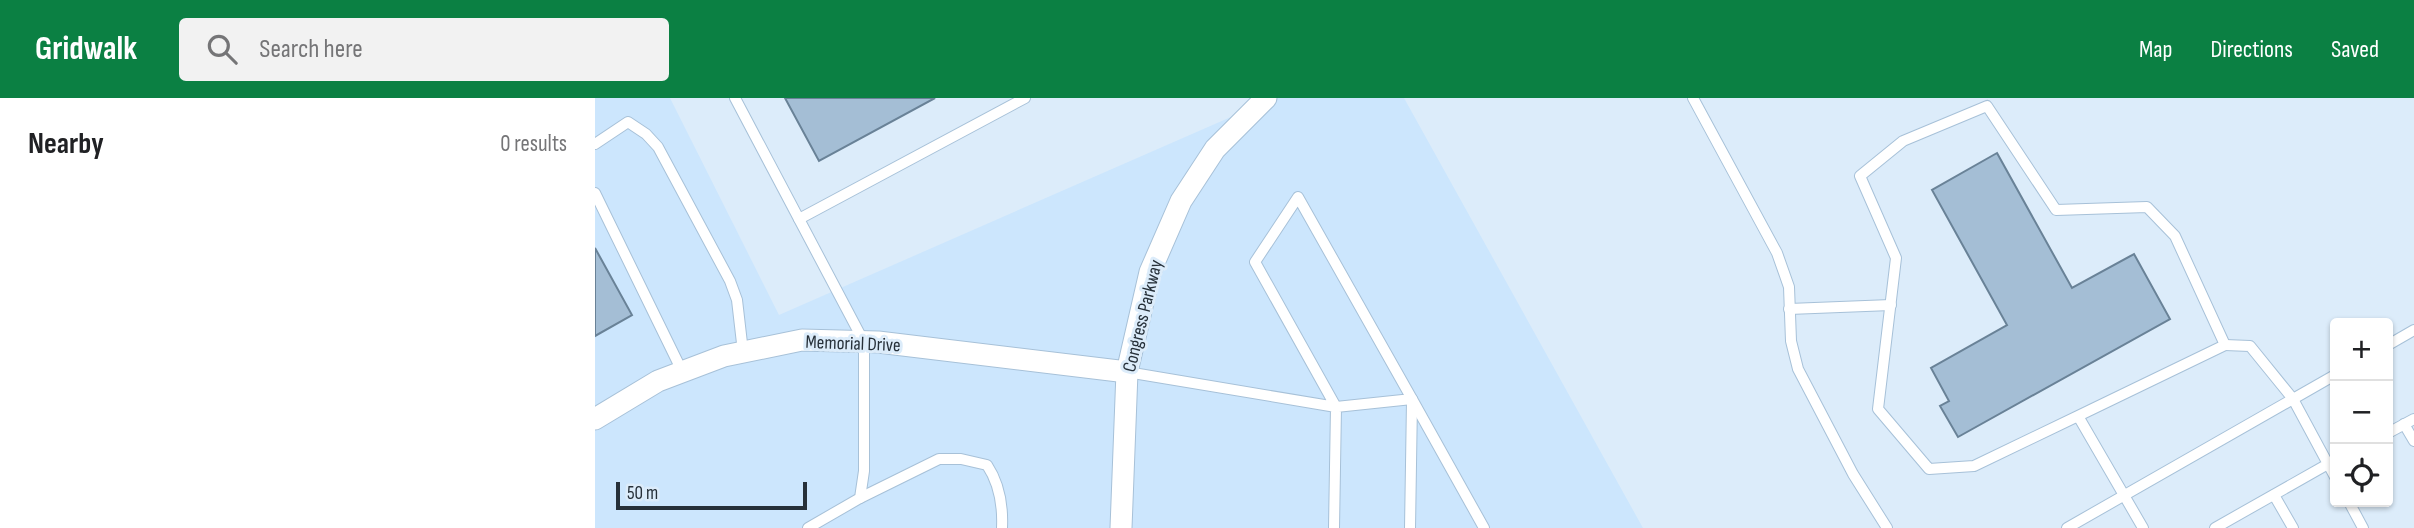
<!DOCTYPE html>
<html lang="en">
<head>
<meta charset="utf-8">
<style>
  :root { --surface:#fff; --page:#f2f2f2; --text:#202124; --muted:#757577; --line:#e0e0e0; --accent:#0b8043 }
  body { margin:0; font-family:"Sofia Sans Condensed",sans-serif; background:var(--page); color:var(--text) }
  .controls { position:absolute; right:21px; bottom:21px; display:grid; overflow:hidden; border-radius:7px; box-shadow:0 2px 5px #0004 }
  .controls button { width:63px; height:63px; display:grid; place-items:center; padding:0; border:0; border-bottom:2px solid var(--line); background:var(--surface); color:var(--text); font:35px sans-serif }
  .scale { position:absolute; left:21px; bottom:18px; width:191px; box-sizing:border-box; padding-left:7px; border:4px solid #263039; border-top:0; font-size:19px; line-height:24px; white-space:nowrap; color:#263039; -webkit-text-stroke:5px #dcecfa; paint-order:stroke }
  .list { margin:0; padding:0; list-style:none }
  h2 { display:flex; justify-content:space-between; align-items:center; height:91px; margin:0; padding:0 28px; font-size:30px }
  h2 small { font-size:23px; font-weight:400; color:var(--muted) }
  .icon { flex:none; width:38px; height:38px; fill:none; stroke:currentColor; stroke-width:2; stroke-linecap:round; stroke-linejoin:round }
  .map { position:relative; flex:none; width:1819px; height:430px; overflow:hidden }
  header { display:flex; align-items:center; gap:42px; box-sizing:border-box; height:98px; padding:0 35px; background:var(--accent); color:#fff }
  header strong { font-size:33px }
  nav { display:flex; gap:38px; margin-inline-start:auto; font-size:24px }
  .search { width:490px; height:63px; background:var(--page); display:flex; align-items:center; gap:18px; box-sizing:border-box; padding:0 24px; border-radius:7px; color:var(--muted); font-size:26px }
  main { display:flex }
  aside { flex:1; background:var(--surface) }
  .map>svg:first-child { display:block }
</style>
</head>
<body>
<header>
<strong>Gridwalk</strong>
<div class="search"><svg class="icon" aria-label="search" viewBox="0 0 24 24"><circle cx="10" cy="10" r="6"/><path d="M15 15l6 6"/></svg>Search here</div>
<nav><a>Map</a><a>Directions</a><a>Saved</a></nav>
</header>
<main>
<aside>
<h2>Nearby<small>0 results</small></h2>
<ul class="list">
</ul>
</aside>
<div class="map">
<svg width="1819" height="430" viewBox="0 0 1819 430">
  <rect width="100%" height="100%" fill="#dcecfa"/>
  <polygon fill="#cce6fd" points="0,0 75,0 184,217 679,0 809,0 1048,430 0,430"/>
  <g fill="#a4bed5" stroke="#698297" stroke-width="2">
    <polygon points="190,0 340,0 224,63"/>
    <polygon points="1402,55 1477,190 1539,156 1575,221 1363,339 1345,308 1354,303 1336,270 1412,227 1337,92"/>
    <polygon points="0,150 37,217 0,238"/>
  </g>
  <g fill="none" stroke-linecap="round" stroke-linejoin="round">
    <defs>
      <g id="lane">
        <polyline points="140,0 269,244 269,373 265,400 213,430"/>
        <polyline points="1098,0 1182,155 1194,189 1196,243 1203,271 1258,376 1292,430"/>
        <polyline points="0,46 33,24 51,36 63,49 135,183 142,202 148,254"/>
        <polyline points="0,95 87,273"/>
        <polyline points="204,121 430,0"/>
        <polyline points="1194,211 1296,207"/>
        <polyline points="1793,247 1819,232"/>
        <polyline points="532,274 741,309 817,301 703,99 660,164 741,309 739,430"/>
        <polyline points="817,301 889,430"/>
        <polyline points="1483,318 1630,247 1580,138 1552,109 1461,112 1392,8 1308,43 1265,78 1301,160 1283,311 1334,371 1379,368 1483,318 1548,430"/>
        <polyline points="1809,326 1819,343"/>
        <polyline points="1793,335 1819,321"/>
        <polyline points="1740,362 1733,366 1740,379"/>
        <polyline points="1679,397 1698,430"/>
        <path d="M265,400L344,361H366L392,367C404,385 408,408 407,430"/>
        <polyline points="1754,404 1768,430"/>
        <polyline points="815,430 817,303"/>
        <polyline points="1472,430 1740,277"/>
        <polyline points="1620,430 1733,366 1698,301 1655,248 1630,247"/>
      </g>
      <g id="street">
        <polyline points="0,321 63,283 129,258 207,242 283,244 532,274"/>
        <polyline points="526,430 532,274 555,174 586,103 620,51 671,0"/>
      </g>
    </defs>
    <use href="#lane" stroke="#a7c1d8" stroke-width="12"/>
    <use href="#street" stroke="#a7c1d8" stroke-width="23"/>
    <use href="#lane" stroke="#fff" stroke-width="10"/>
    <use href="#street" stroke="#fff" stroke-width="21"/>
  </g>
  <g text-anchor="middle" dominant-baseline="central" stroke-width="6" stroke-linejoin="round" paint-order="stroke">
    <g font-size="19" fill="#263039" stroke="#dcecfa">
      <text transform="translate(548 218) rotate(-76)">Congress Parkway</text>
      <text transform="translate(258 246) rotate(2)">Memorial Drive</text>
    </g>
  </g>
</svg>
<div class="controls">
<button>+</button>
<button>−</button>
<button><svg class="icon" aria-label="locate" viewBox="0 0 24 24"><circle cx="12" cy="12" r="6"/><path d="M12 2v4M12 18v4M2 12h4M18 12h4"/></svg></button>
</div>
<div class="scale">50 m</div>
</div>
</main>
</body>
</html>
